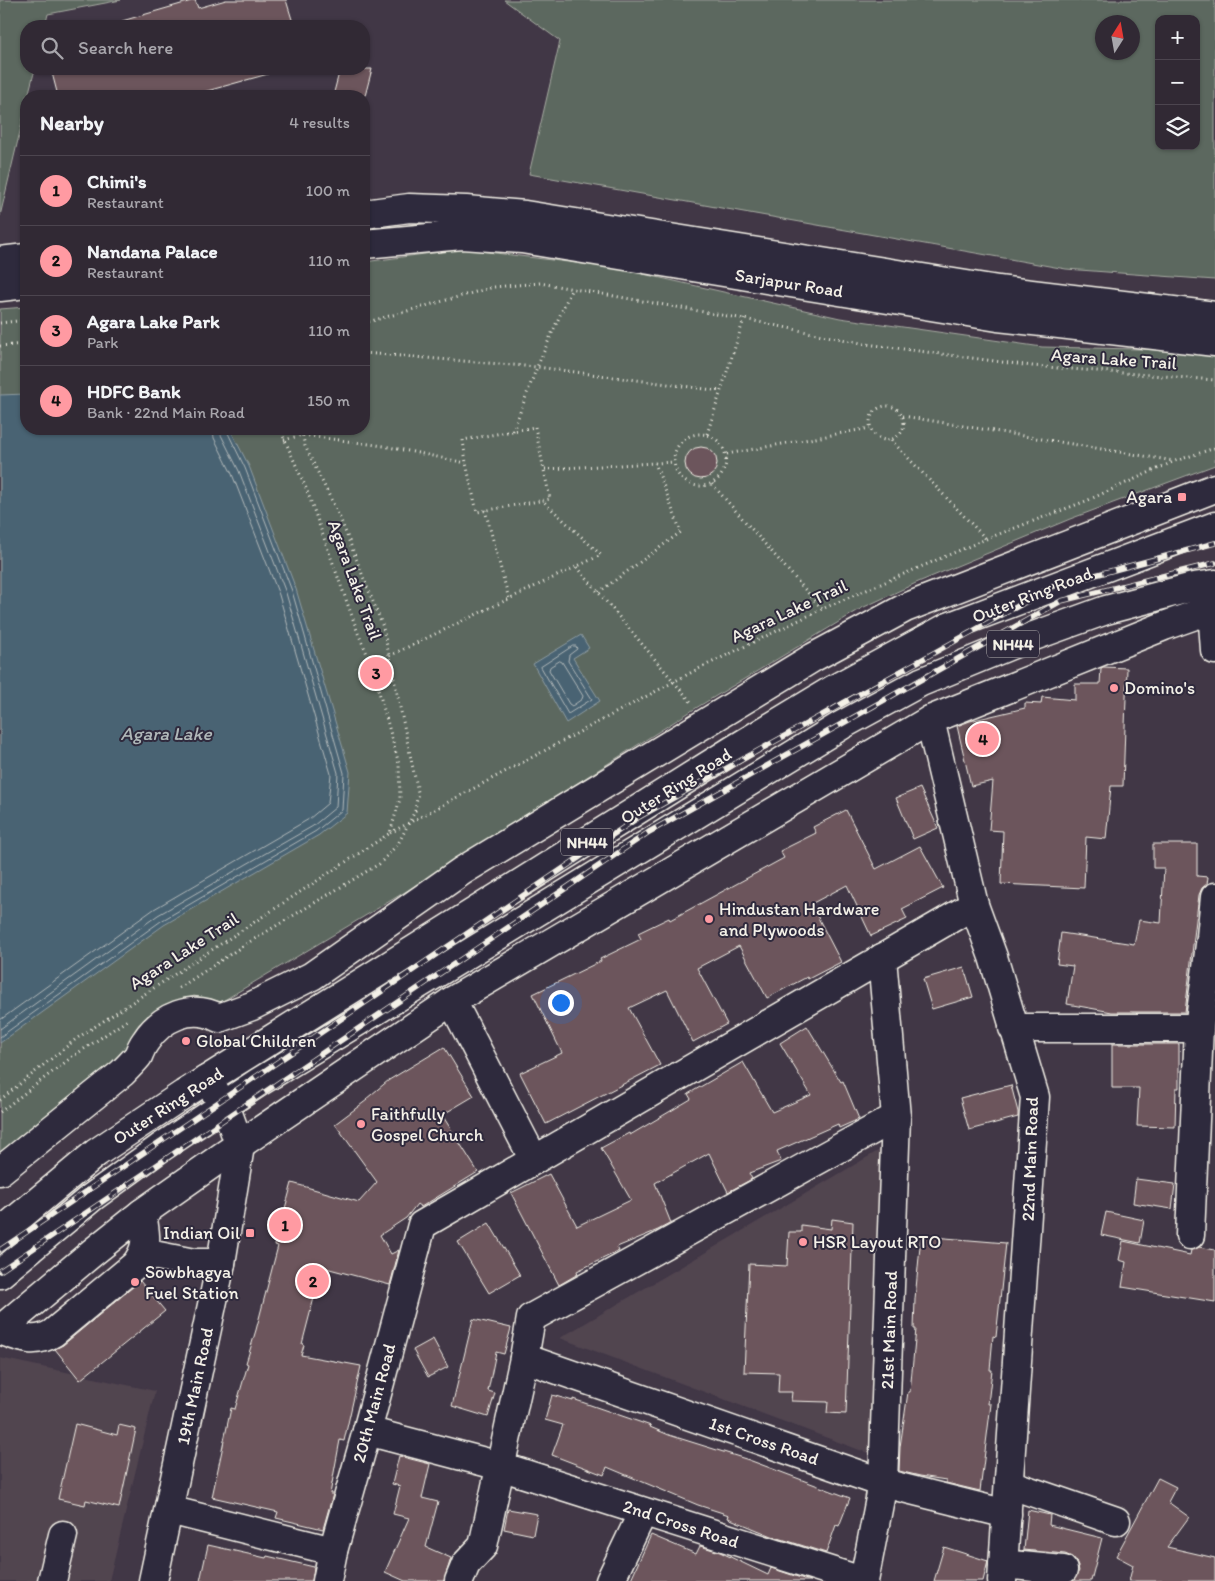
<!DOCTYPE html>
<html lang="en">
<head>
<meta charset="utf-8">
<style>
  :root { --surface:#312934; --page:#3d3540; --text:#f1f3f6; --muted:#a8a6ac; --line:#4c454f; --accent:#ff9aa2 }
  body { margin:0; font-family:Itim,sans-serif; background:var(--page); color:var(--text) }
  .controls { position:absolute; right:15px; top:15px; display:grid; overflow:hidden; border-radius:10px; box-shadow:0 1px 4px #0004 }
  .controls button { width:45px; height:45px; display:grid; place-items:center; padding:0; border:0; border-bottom:1px solid var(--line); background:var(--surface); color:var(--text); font:25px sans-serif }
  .compass { position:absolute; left:1095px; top:15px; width:45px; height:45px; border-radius:50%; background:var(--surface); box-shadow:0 1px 4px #0004; rotate:11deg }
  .you { position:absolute; left:560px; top:1002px; width:18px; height:18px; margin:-12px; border:4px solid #fff; border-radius:50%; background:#1a73e8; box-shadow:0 0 0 8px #1a73e833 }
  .badge { display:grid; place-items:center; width:32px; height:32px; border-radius:50%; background:var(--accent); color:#111; font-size:16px; font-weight:700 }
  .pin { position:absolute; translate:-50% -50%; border:2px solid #fff; box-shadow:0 1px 5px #0006 }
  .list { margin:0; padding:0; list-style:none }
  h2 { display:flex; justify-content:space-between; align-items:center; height:65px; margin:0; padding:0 20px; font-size:21px }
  h2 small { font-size:16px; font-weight:400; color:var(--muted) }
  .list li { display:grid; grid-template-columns:32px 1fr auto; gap:15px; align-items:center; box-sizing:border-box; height:70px; padding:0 20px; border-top:1px solid var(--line) }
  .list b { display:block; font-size:19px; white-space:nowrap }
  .list p { margin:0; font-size:16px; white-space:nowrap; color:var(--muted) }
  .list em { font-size:16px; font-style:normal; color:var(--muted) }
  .icon { flex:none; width:28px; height:28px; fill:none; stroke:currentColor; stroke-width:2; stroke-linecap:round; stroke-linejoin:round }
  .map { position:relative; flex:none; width:1215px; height:1581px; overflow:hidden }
  .search { position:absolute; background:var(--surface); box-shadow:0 1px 4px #0004; left:20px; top:20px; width:350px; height:55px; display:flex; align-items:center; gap:12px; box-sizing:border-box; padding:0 18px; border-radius:20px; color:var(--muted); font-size:19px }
  .panel { position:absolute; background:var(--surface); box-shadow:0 1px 4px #0004; left:20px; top:90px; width:350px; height:345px; border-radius:20px }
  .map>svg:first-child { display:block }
</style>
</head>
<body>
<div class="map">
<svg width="1215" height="1581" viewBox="0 0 1215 1581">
  <rect width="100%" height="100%" fill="#413746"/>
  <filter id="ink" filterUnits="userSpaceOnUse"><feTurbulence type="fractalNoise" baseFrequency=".02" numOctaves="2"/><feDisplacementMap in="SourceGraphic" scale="10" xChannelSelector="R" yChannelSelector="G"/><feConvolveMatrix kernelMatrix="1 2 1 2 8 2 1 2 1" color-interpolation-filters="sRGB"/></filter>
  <g filter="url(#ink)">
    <g fill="#514450">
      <polygon points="888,1145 873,1455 560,1338"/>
      <polygon points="0,1358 155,1391 109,1581 0,1581"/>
    </g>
    <g fill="#5b685e" stroke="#a8aca3" fill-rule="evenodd">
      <polygon points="0,0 121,0 48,14 45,26 26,26 26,69 35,69 28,96 26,96 26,106 0,216"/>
      <path d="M504,0H1215V280L1066,269L529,174L560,41ZM1159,19H1196V146H1159ZM1132,22V52H1102V22Z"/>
      <polygon points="463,249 616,268 840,318 1042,347 1185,350 1215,353 1215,465 1070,519 916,583 862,608 696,708 405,892 221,1002 194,996 164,1006 139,1024 129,1041 122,1064 0,1166 0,309 26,307 26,429 364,429 364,262"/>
    </g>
    <g fill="#4a6373" stroke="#8e9ca2">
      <polygon points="26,394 26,429 230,429 249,466 296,589 350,772 347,813 319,835 164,925 0,1043 0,395"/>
      <polygon points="581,635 589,648 573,658 600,701 566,723 533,664"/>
    </g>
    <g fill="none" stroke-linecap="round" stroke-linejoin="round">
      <g stroke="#b0b8b9" stroke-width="1">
        <polygon points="573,646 576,646 577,649 569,655 568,661 592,699 568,714 541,667"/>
        <polygon points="560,661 562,662 583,696 582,699 572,706 569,704 549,670 550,667"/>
        <polyline points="0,1020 154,909 309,819 328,803 331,774 279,595 232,474 214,438 213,429"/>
        <polyline points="0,1029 158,915 313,826 336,807 338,773 286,593 239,471 221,435 220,429"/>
        <polyline points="0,1037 161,921 316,831 342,810 344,773 292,591 245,468 226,429"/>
      </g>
    </g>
    <g fill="#6c555c" stroke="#f4f1e8">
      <polygon points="195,0 198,8 226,0 286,0 294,26 123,26 122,21"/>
      <polygon points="51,69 267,69 268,74 189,96 58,96"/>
      <polygon points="340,69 372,69 365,96 333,96"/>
      <circle cx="701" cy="463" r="16"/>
      <polygon points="1103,667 1127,668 1123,786 1111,786 1106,839 1086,837 1084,888 1001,884 1003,831 989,830 993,781 971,786 957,726 970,721 1025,708 1025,703 1041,704 1042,697 1075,700 1075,684 1100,684 1101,668"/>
      <polygon points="920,788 938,828 913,839 896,798"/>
      <polygon points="846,810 876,869 920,846 943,888 902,909 907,919 871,936 847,885 811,904 841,962 808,979 807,977 767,998 739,946 697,968 727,1024 693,1042 667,990 629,1008 660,1065 546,1124 520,1073 562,1053 533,994 601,961 600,959 641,939 638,933 669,918 670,920 784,858 780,851 816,833 813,827"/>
      <polygon points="1153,844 1197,844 1197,876 1208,877 1207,884 1202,888 1199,895 1185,1012 1112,1012 1067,1004 1073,966 1057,964 1061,933 1134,944 1139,920 1161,923 1164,868 1153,868"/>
      <polygon points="964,967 973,997 932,1009 923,979"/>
      <polygon points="807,1026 841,1082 843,1081 859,1119 839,1128 838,1124 777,1151 781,1161 749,1173 752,1179 728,1192 709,1153 655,1183 671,1223 658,1230 617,1247 619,1251 577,1271 578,1274 559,1285 511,1193 549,1174 577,1226 631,1200 601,1148 629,1133 630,1135 691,1099 688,1094 743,1062 772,1112 811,1095 780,1043"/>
      <polygon points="1112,1044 1179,1044 1179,1088 1176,1088 1175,1127 1137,1126 1139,1088 1112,1088"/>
      <polygon points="444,1047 474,1096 442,1115 478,1172 421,1207 417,1204 406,1218 380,1235 391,1254 399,1250 390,1285 322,1267 302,1344 304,1345 301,1355 361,1366 344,1441 340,1440 330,1494 333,1494 323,1529 276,1518 278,1512 212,1497 231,1408 235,1409 248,1364 246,1363 256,1330 278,1246 275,1245 292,1183 359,1202 377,1182 335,1124 367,1100 366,1099 389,1080"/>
      <polygon points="1011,1085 1018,1112 1018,1117 969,1130 960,1098"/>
      <polygon points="1136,1179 1175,1184 1172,1209 1133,1203"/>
      <polygon points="1106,1212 1144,1220 1140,1243 1101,1235"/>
      <polygon points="832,1219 853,1222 846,1414 827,1413 828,1402 791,1401 792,1392 778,1392 779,1373 744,1372 749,1264 787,1266 789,1232 801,1232 801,1225 831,1229"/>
      <polygon points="489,1223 520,1275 489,1293 458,1242"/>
      <polygon points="921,1236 1006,1243 996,1337 993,1336 990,1370 992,1370 988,1404 991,1404 980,1491 946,1483 946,1480 920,1476 899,1471 900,1447 908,1392 910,1392 916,1329 914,1329 915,1299"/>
      <polygon points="1123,1241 1190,1255 1191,1250 1199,1247 1215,1250 1215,1302 1122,1287 1126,1262 1119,1260"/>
      <polygon points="140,1281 165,1311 80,1380 55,1349 63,1345"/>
      <polygon points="473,1319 511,1328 504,1354 496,1352 488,1391 495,1393 488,1417 452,1406"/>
      <polygon points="433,1339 448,1367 428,1377 413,1350"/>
      <polygon points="552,1395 573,1401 573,1399 651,1426 650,1427 669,1435 749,1460 850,1498 839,1526 836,1525 826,1553 772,1536 728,1518 729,1515 698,1505 607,1467 604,1475 552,1455 563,1425 545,1420"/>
      <polygon points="75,1424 117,1435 119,1425 136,1429 119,1508 86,1500 85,1505 58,1499"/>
      <polygon points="399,1456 430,1464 422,1498 438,1502 426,1547 451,1558 444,1581 405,1581 385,1572 409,1518 393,1514 400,1486 392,1484"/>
      <polygon points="1158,1478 1176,1487 1168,1502 1189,1517 1167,1547 1215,1558 1215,1581 1129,1581 1133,1565 1116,1556"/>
      <polygon points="508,1509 537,1514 533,1535 504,1529"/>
      <polygon points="1028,1510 1050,1515 1049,1525 1102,1538 1091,1581 1073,1581 1079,1571 1077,1563 1072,1557 1065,1554 1024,1550"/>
      <polygon points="651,1535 696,1554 700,1546 720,1552 768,1575 771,1568 810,1581 630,1581"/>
      <polygon points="208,1545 266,1558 267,1556 314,1567 312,1581 200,1581"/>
      <polygon points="944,1547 988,1561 983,1581 934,1581"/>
    </g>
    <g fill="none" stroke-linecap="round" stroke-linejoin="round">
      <defs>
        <g id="minor">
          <polyline points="1201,596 1212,609 1215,650"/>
          <polyline points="930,720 974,905 993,957 1035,1097 1002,1581"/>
          <polyline points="452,1001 534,1160"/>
          <polyline points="1013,1028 1199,1028"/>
          <path d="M0,1171L122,1073C127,1068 133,1062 138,1056C140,1051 142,1046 145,1042C161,1017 192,1003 219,1018L252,1006L312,976L462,871L814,657L905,608L1215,488"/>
          <polyline points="1190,1235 1199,1028 1211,937 1215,897"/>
          <polyline points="143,1253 194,1263 221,1263"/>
          <polyline points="0,1330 93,1252 142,1213 223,1156 452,1001 930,720 1164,626 1215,608"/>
          <path d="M0,1330C19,1337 34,1345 53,1333L135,1265C150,1246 145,1235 142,1213"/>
          <polyline points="524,1358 883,1483 1007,1514"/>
          <polyline points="367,1431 500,1466 862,1581"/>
          <polyline points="1009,1484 1116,1521"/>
          <polyline points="169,1510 333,1551"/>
          <polyline points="1003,1564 1063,1570"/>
          <polyline points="52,1581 63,1535"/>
          <polyline points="327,1581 333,1551 367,1431 422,1225 974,905"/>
          <polyline points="459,1581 466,1564 483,1546 524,1358 531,1318 896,1117"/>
          <polyline points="610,1581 643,1512"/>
          <polyline points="864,1581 883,1483 896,1117 882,958"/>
        </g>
        <g id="major">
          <polyline points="364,214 409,208 466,210 525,215 998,290 1215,316"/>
          <polyline points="364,244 462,235 522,239 998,317 1215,342"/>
          <polyline points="0,261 26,258"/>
          <polyline points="0,287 26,284"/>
          <polyline points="153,1581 221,1263 240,1146 225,1105 206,1080"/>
        </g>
        <g id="highway">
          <polyline points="0,1233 96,1153 184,1094 733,750 834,689 948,627 1215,526"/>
          <polyline points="0,1274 91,1198 160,1148 259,1082 842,725 921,682 1023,640 1106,610 1193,587 1215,584"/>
        </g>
      </defs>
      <use href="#minor" stroke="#f4f1e8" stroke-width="31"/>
      <use href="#major" stroke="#f4f1e8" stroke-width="31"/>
      <use href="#highway" stroke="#f4f1e8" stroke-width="31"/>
      <g stroke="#f4f1e8" stroke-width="3" stroke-dasharray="1 4" stroke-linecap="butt">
        <polyline points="0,323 26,320"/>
        <polyline points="364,323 494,287 540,283 744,319 866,344 1032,366 1215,380"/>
        <polyline points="0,346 26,344"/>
        <polyline points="364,353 537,367 721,391"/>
        <circle cx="887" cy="423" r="17"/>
        <polyline points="903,416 1174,461"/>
        <polygon points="535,427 550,499 477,512 466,463 463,440"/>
        <polyline points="513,431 537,367 572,288"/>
        <circle cx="700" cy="460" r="26"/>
        <polyline points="707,434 744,319"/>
        <polyline points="284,440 302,435 384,446 466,463"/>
        <polyline points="891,440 986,539"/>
        <polyline points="727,454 870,428"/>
        <polyline points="545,469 674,462"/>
        <polyline points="712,484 822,609"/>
        <polyline points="485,510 509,599"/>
        <polyline points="577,567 691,702"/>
        <polyline points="599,592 681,532 655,463"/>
        <polyline points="371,663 389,656 601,555 542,500"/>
        <polyline points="390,833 694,671 822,609 986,539 1086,501 1175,461 1215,448"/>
        <polyline points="179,988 241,947 379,864 398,844 415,811 418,792 383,627 340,518 305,446 301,429"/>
        <polyline points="0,1100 76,1039 390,833 400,799 399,764 371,663 358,633 306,488 280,429"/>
        <polyline points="0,1112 72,1057 129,1019"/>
      </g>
      <use href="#minor" stroke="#2f2a3d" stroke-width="28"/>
      <use href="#major" stroke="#2f2a3d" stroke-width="28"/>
      <use href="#highway" stroke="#2f2a3d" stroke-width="28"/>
      <defs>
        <g id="rail">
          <polyline points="0,1250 639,817 1054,586 1215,543"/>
          <polyline points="0,1271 649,832 1061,601 1215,563"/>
        </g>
      </defs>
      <use href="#rail" stroke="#f4f1e8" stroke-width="5.5"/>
      <use href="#rail" stroke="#2f2a3d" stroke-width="4" stroke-dasharray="11" stroke-linecap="butt"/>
    </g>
  </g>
  <g fill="#ff9aa2" stroke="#2f2a3d" stroke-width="2">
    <rect x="1177" y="492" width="10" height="10" rx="2.5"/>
    <circle cx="1114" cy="688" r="5"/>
    <circle cx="709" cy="919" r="5"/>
    <circle cx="186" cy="1041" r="5"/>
    <circle cx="361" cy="1124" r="5"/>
    <rect x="245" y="1228" width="10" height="10" rx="2.5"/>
    <circle cx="803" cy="1242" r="5"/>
    <circle cx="135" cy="1282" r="5"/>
  </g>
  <g text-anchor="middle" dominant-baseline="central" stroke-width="4" stroke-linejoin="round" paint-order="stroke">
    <g fill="#2f2a3d" stroke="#b9b5b5" stroke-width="1">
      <rect x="987" y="630.5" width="52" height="27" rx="4"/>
      <rect x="561" y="828.5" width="52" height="27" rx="4"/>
    </g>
    <g font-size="16" font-weight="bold" fill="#f4f1e8">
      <text x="1013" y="644">NH44</text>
      <text x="587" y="842">NH44</text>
    </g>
    <g font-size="18" fill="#f4f1e8" stroke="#2f2a3d">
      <text transform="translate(789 283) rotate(9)">Sarjapur Road</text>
      <text transform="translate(1114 359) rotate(4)">Agara Lake Trail</text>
      <text transform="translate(355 580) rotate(70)">Agara Lake Trail</text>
      <text transform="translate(1032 595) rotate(-21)">Outer Ring Road</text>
      <text transform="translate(789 611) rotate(-25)">Agara Lake Trail</text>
      <text transform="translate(676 786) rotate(-32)">Outer Ring Road</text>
      <text transform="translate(184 951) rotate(-33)">Agara Lake Trail</text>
      <text transform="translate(168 1106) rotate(-33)">Outer Ring Road</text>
      <text transform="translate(1030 1159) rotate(-88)">22nd Main Road</text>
      <text transform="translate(889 1330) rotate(-88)">21st Main Road</text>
      <text transform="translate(195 1386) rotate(-78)">19th Main Road</text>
      <text transform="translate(374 1403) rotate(-75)">20th Main Road</text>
      <text transform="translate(764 1441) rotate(19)">1st Cross Road</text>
      <text transform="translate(681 1524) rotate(18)">2nd Cross Road</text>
    </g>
    <g font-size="18" fill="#f4f1e8" stroke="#2f2a3d" text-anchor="start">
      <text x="1172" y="497" text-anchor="end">Agara</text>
      <text x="1124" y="688">Domino's</text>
      <text x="719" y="909">Hindustan Hardware<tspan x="719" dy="21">and Plywoods</tspan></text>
      <text x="196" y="1041">Global Children</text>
      <text x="371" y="1114">Faithfully<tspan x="371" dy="21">Gospel Church</tspan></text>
      <text x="240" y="1233" text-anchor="end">Indian Oil</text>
      <text x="813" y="1242">HSR Layout RTO</text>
      <text x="145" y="1272">Sowbhagya<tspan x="145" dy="21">Fuel Station</tspan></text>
    </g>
    <g font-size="19" font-style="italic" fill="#b0b8b9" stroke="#2f2a3d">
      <text x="166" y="733">Agara Lake</text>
    </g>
  </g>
</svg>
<div class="controls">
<button>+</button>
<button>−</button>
<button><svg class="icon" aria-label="layers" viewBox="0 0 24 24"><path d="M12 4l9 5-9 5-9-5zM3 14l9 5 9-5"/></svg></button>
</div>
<svg class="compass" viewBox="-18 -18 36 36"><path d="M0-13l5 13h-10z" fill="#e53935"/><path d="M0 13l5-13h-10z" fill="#a8a6ac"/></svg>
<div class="you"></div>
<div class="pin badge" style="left:285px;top:1225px">1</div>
<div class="pin badge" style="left:313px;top:1281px">2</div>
<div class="pin badge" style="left:376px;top:673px">3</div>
<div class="pin badge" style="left:983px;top:739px">4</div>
<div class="search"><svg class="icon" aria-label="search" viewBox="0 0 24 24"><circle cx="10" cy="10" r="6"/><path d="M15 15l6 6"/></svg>Search here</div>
<section class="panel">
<h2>Nearby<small>4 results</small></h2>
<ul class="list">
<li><span class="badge">1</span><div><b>Chimi's</b><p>Restaurant</p></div><em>100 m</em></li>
<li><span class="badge">2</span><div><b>Nandana Palace</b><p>Restaurant</p></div><em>110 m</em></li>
<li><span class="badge">3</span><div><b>Agara Lake Park</b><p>Park</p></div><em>110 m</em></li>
<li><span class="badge">4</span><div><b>HDFC Bank</b><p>Bank · 22nd Main Road</p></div><em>150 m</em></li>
</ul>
</section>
</div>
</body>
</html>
